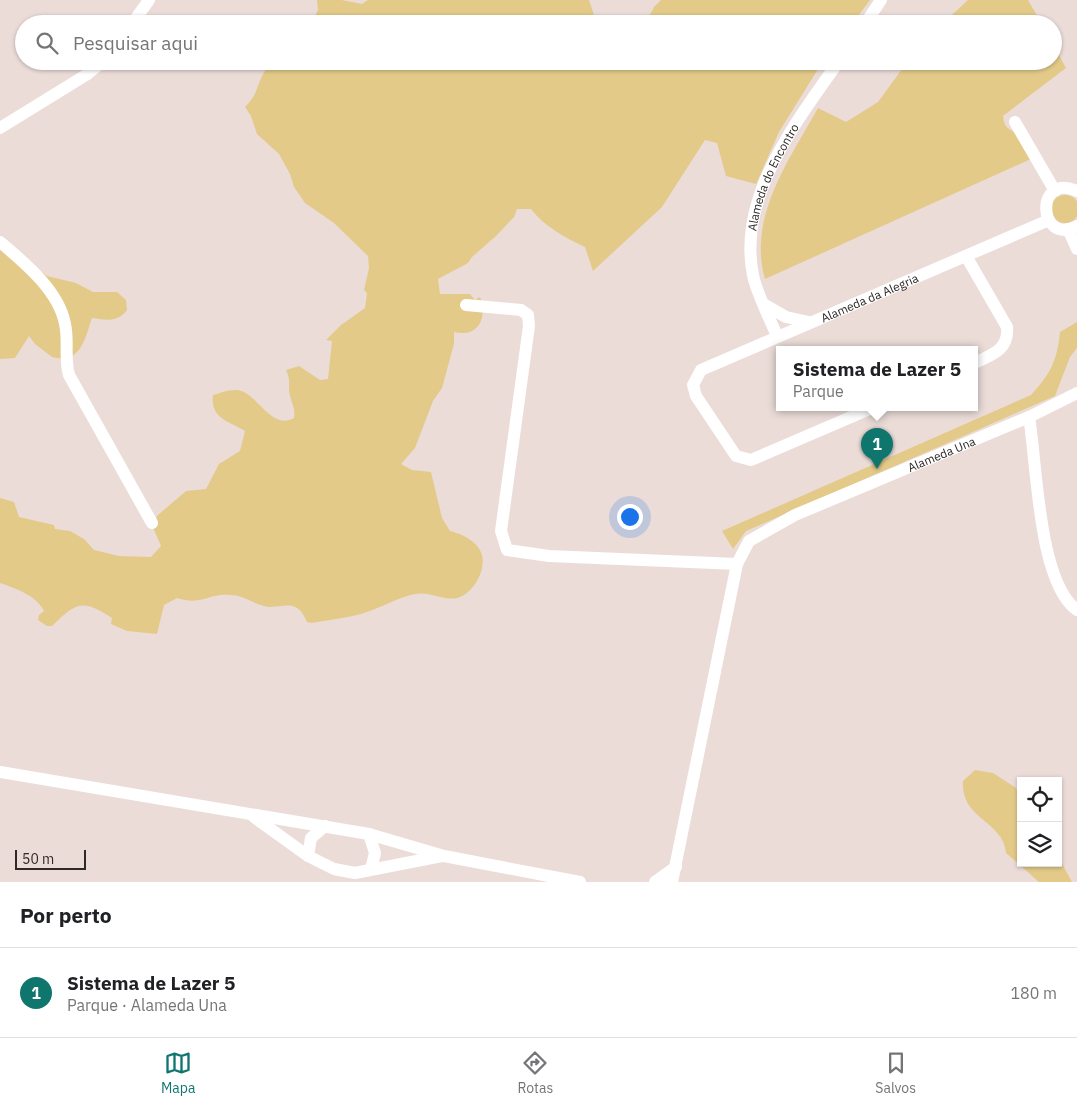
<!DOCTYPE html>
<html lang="pt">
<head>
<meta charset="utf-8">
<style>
  :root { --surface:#fff; --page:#f6f6f6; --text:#202124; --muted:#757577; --line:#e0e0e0; --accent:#0f766e }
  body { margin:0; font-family:"IBM Plex Sans",sans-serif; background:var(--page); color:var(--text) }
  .controls { position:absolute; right:15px; bottom:15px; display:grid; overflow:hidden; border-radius:0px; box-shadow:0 1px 4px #0004 }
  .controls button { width:45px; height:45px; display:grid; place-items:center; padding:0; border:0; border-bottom:1px solid var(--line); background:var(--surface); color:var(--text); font:25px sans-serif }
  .scale { position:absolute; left:15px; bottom:12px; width:71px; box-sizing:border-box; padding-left:5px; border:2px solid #2e2827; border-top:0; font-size:14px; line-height:18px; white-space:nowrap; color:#2e2827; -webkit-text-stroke:4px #ebdcd8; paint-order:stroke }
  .you { position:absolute; left:629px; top:516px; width:18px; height:18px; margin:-12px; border:4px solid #fff; border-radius:50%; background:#1a73e8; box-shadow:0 0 0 8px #1a73e833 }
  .badge { display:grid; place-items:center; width:32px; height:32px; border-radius:50%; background:var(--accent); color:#fff; font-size:16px; font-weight:700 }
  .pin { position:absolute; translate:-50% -41px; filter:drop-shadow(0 1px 2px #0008) }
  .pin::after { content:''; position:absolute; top:26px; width:18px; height:15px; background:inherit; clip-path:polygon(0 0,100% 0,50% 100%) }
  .popup { position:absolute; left:776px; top:346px; width:202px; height:65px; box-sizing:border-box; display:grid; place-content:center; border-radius:0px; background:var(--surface); filter:drop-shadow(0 1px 4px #0005); font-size:16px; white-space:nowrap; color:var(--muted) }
  .popup b { font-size:19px; color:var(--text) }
  .popup::after { content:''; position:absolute; left:50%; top:100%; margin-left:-10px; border:10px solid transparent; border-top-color:var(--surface) }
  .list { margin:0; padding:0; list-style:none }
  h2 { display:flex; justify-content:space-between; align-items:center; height:65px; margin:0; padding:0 20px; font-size:21px }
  h2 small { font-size:16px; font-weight:400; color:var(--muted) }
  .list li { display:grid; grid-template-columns:32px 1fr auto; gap:15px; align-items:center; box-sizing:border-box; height:90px; padding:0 20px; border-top:1px solid var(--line) }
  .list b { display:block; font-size:19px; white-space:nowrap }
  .list p { margin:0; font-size:16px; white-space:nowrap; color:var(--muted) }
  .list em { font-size:16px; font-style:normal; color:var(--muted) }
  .icon { flex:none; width:28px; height:28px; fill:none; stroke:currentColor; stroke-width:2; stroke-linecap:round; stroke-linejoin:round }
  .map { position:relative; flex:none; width:1077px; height:882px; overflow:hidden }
  .search { position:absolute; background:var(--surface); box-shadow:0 1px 4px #0004; left:15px; right:15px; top:15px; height:55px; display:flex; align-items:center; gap:12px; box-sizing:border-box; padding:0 18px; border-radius:28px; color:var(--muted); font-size:19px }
  .sheet { height:155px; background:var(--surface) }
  nav { display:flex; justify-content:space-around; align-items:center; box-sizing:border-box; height:70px; border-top:1px solid var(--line); background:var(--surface); font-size:14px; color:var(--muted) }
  nav a { display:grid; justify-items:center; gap:2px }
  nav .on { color:var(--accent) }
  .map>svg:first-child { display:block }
</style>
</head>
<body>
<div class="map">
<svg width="1077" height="882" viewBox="0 0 1077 882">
  <rect width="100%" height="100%" fill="#ebdcd8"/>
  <g fill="#e3ca89">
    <polygon points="317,0 342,0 362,4 368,0 589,0 597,24 311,24 318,10"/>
    <polygon points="661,0 870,0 852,24 645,24 654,7"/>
    <polygon points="968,0 1028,0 1042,24 942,24"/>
    <path d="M1053,44L1066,68L1003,116C1005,133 1012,127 1019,137C1024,144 1027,152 1031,159L765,279C747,217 790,159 818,108L846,122L878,102L908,61H1053Z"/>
    <path d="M295,61H823L779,132L756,184L726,176L717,143L705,140L662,207L593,271L585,247C564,237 545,227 531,209H517L514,217L496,236L472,257L468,263L438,279L440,294H470L475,300L480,297C488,318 478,338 454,332V344L442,388L433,401L415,448L401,464L412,470L431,472L442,518L450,531C462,534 478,541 482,555C486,571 473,594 457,598C443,601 430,591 415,594C396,598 379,609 361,614C345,618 328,620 311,623L307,622C304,616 302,610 295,607C286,603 273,609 264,606C252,603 243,595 230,595C208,593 203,606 177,598L164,605L157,634L127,631L111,624L112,618C82,599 77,602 52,626H47L38,620L39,615L44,611C37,596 15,588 0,583V498L14,502L19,517L54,525L55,529L70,531L84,539L94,550L119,556L151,557L161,546L152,525L158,515L186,491L206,489L219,464L240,451L245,431C228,421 210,418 213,395C223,392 235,387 244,392C259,399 274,430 294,418C296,407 290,401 289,390C289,382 290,378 286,370L299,366L320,380L328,379L332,341L326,340L341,325L365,308L367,293L364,290L369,268L368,256L334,223L305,203L294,187L290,174L279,154L257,134L251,116L245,107C260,92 256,83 267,68L278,66L296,70Z"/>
    <circle cx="1065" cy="209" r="14"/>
    <path d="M0,239L47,276L76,283L93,292H117L126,300L127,310C117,323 106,320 92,318C85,338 81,365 52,357L35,344L29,336L15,358L0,359Z"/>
    <path d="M1077,322V348L1070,357L1055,396L746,531L733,549L722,531L1031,395C1051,373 1057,361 1060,332Z"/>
    <path d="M975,770L993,773L1016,788L1021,802V863H1058V856L1072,882H1039L1006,853C1004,821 960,819 963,781Z"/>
  </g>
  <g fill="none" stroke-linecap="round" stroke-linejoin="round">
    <g stroke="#fff" stroke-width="12">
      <polyline points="132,24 149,0"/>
      <polyline points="865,24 881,0"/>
      <polyline points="1015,122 1055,191"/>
      <polyline points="0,128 86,75 103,61"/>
      <path d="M1077,191C1034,172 1038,247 1077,226"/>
      <polyline points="1068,229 1077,249"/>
      <path d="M0,242C25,263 59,291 65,324C69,341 64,358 69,375L152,523"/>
      <path d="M966,256L1007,327C1009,350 992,355 974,363"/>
      <polyline points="466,305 521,310 528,315 529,326 501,531 507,550 549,556 737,564"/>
      <polyline points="765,305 786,317 809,322"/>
      <path id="s1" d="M777,336C770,319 756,292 753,275C737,197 796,122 839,61"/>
      <path id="s2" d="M872,408L751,460L736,456L696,396L693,385L701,370L1049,220"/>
      <path d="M1029,417C1037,463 1038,583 1077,610"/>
      <polyline points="0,772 369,834 444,856 580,882"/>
      <polyline points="254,817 308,856 334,869 355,873 442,856"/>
      <polyline points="369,834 375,853 371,869"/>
      <polyline points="308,856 311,838 325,826"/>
      <polyline points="655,882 676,867"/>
      <path id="s3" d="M672,882L737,564L749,541L795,515L1029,417L1077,393"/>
    </g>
  </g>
  <g text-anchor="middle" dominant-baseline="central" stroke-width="5" stroke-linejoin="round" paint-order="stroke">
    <g font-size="12" fill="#2e2827" stroke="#ebdcd8">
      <text stroke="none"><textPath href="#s1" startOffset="168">Alameda do Encontro</textPath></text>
      <text stroke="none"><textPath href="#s2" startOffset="431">Alameda da Alegria</textPath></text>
      <text stroke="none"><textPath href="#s3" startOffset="562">Alameda Una</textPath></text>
    </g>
  </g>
</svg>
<div class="controls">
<button><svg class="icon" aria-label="locate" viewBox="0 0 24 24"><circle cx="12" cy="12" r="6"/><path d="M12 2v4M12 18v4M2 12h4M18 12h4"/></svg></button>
<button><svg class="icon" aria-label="layers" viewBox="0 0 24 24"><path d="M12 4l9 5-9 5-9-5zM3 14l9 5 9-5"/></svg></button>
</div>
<div class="scale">50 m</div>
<div class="you"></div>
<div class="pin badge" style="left:877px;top:469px">1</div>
<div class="popup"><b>Sistema de Lazer 5</b>Parque</div>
<div class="search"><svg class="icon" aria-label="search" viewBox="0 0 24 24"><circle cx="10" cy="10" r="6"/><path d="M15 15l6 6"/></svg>Pesquisar aqui</div>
</div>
<section class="sheet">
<h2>Por perto<small></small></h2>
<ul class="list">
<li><span class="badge">1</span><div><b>Sistema de Lazer 5</b><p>Parque · Alameda Una</p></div><em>180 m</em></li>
</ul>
</section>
<nav>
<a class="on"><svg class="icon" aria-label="map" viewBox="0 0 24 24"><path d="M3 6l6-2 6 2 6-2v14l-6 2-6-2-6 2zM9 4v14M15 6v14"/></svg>Mapa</a>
<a><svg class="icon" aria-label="directions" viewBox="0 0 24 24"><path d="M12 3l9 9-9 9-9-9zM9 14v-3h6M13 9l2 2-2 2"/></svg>Rotas</a>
<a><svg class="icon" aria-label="saved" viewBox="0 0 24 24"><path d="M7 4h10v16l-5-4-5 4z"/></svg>Salvos</a>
</nav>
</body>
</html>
